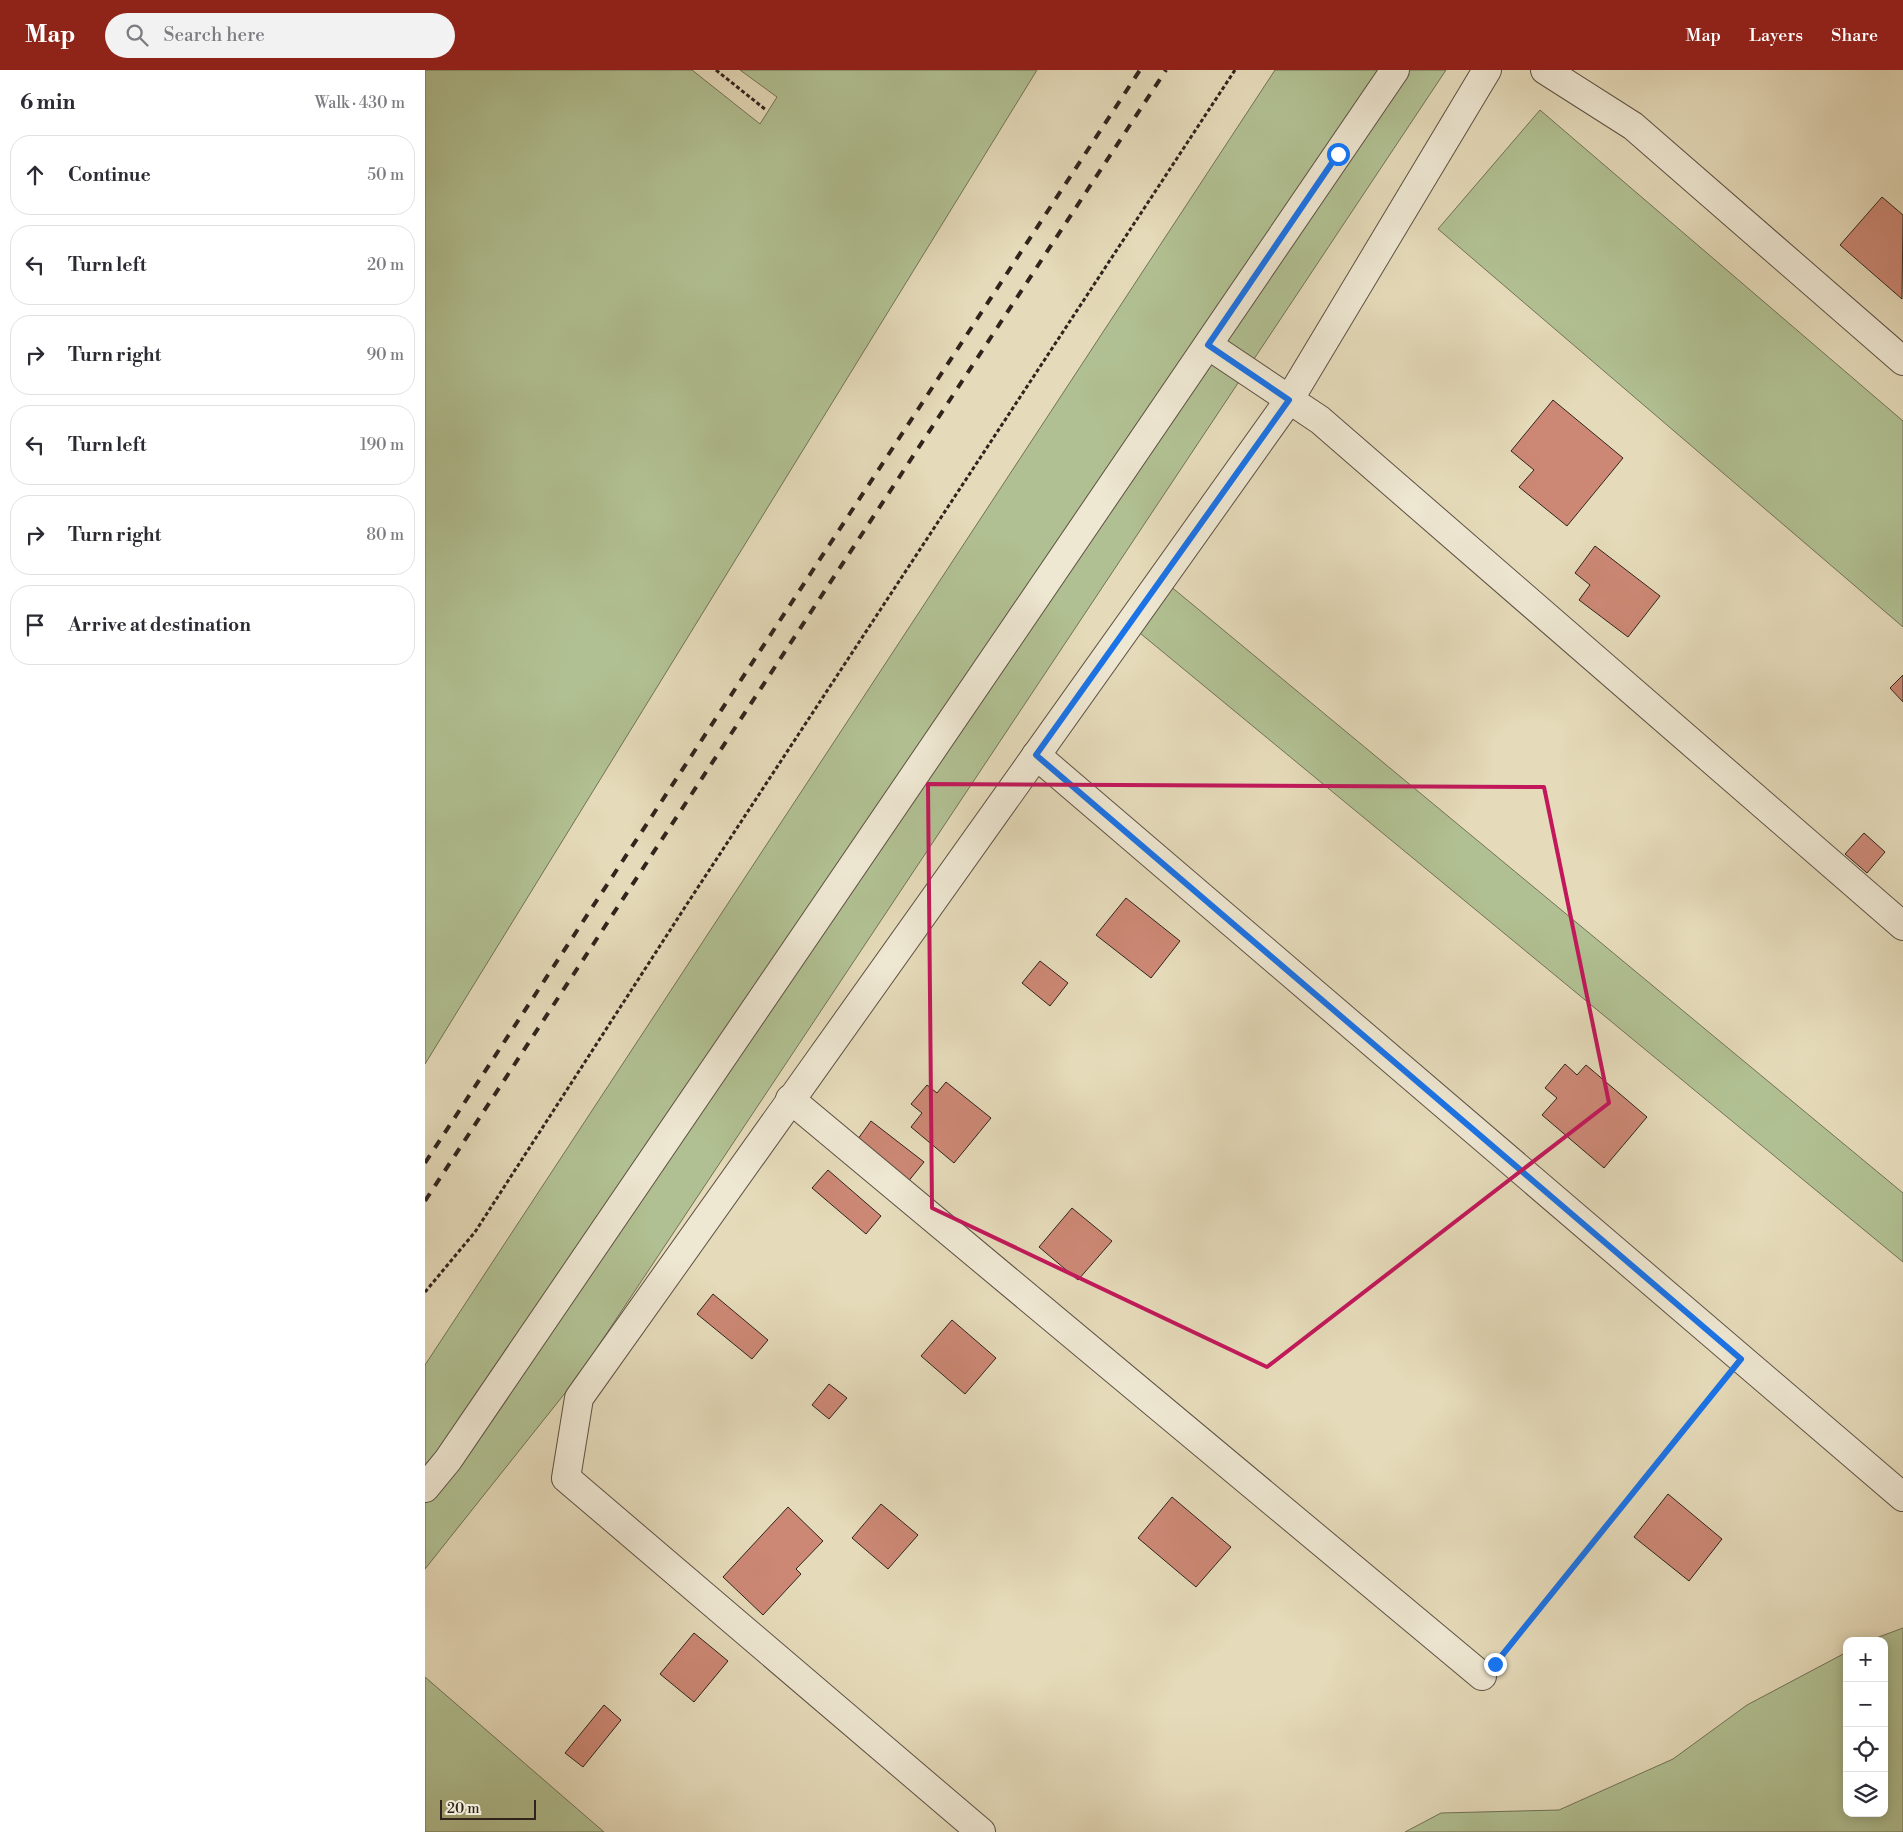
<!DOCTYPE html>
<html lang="en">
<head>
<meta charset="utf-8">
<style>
  :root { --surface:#fff; --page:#f2f2f3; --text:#2b2b33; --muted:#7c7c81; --line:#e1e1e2; --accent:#8f2418 }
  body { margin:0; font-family:"Libre Bodoni",serif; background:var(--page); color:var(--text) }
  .controls { position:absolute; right:15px; bottom:15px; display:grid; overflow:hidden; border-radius:10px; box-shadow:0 2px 12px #0003 }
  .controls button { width:45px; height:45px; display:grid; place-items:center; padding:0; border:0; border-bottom:1px solid var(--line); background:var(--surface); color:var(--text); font:25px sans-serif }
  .scale { position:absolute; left:15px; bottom:12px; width:96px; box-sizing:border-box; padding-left:5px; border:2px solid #31241d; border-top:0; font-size:14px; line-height:18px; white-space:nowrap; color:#31241d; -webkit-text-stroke:4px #eee7d2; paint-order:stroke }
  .stop { position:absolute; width:15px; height:15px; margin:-11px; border:4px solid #1a73e8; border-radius:50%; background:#fff }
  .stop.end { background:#1a73e8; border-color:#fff; box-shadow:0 1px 5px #0008 }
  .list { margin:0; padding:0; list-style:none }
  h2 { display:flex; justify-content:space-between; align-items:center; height:65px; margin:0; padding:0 20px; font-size:21px }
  h2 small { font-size:16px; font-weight:400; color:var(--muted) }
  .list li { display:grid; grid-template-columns:32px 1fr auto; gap:15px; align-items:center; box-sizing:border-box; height:80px; margin:0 10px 10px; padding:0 10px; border:1px solid var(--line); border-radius:20px }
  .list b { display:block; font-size:19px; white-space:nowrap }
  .list em { font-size:16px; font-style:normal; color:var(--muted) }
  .icon { flex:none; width:28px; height:28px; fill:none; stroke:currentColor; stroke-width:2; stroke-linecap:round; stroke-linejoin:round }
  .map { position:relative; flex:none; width:1478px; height:1762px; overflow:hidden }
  header { display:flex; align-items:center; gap:30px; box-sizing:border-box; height:70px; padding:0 25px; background:var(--accent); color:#fff }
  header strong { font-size:24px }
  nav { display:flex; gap:28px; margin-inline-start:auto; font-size:18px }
  .search { width:350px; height:45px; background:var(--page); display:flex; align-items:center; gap:12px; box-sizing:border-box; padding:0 18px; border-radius:28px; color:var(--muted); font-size:19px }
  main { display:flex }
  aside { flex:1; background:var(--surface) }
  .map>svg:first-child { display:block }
</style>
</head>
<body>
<header>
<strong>Map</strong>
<div class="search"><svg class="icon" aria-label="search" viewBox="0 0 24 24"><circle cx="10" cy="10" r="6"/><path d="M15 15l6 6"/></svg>Search here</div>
<nav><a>Map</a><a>Layers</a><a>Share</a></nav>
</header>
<main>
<aside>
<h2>6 min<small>Walk · 430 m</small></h2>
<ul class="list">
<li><svg class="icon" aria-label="ahead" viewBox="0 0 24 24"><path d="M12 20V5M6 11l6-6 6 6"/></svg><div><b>Continue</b></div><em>50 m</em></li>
<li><svg class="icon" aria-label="left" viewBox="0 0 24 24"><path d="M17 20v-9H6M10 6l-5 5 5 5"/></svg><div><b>Turn left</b></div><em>20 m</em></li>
<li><svg class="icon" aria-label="right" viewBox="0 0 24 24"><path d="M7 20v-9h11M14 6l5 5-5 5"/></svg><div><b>Turn right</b></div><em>90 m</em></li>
<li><svg class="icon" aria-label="left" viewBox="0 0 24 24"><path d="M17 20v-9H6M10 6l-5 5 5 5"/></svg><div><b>Turn left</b></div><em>190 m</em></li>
<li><svg class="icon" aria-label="right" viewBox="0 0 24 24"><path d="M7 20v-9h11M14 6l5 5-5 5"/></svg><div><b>Turn right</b></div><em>80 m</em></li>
<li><svg class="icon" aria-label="arrive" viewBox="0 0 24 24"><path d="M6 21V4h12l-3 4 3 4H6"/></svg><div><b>Arrive at destination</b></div></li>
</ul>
</aside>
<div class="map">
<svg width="1478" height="1762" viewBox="0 0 1478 1762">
  <rect width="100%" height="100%" fill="#e5dab9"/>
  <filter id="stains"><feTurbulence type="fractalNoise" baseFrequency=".004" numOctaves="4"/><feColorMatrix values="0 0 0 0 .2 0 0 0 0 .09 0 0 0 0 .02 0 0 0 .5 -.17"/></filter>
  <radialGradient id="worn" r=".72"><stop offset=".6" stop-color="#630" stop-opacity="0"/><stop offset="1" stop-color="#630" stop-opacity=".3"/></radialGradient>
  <g fill="#b1c092" stroke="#717258">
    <polygon points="0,0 267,0 335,54 352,27 315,0 612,0 0,994"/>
    <polygon points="850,0 1021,0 152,1308 0,1499 0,1295"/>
    <polygon points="1115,40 1478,351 1478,557 1013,159"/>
    <polygon points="744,515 1478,1123 1478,1192 710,559"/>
    <polygon points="1478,1558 1478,1762 980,1762 1016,1743 1134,1740 1248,1689 1322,1635 1422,1582 1422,1743 1459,1743 1459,1571 1443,1571"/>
    <polygon points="0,1607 179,1762 0,1762"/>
  </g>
  <g fill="#cc8875" stroke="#31241d">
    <polygon points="1457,127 1478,145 1477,229 1415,175"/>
    <polygon points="1128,330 1198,388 1142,456 1094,417 1109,400 1086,381"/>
    <polygon points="1170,476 1235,526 1203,567 1154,530 1165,515 1150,503"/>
    <polygon points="1478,605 1478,632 1465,618"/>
    <polygon points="1439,763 1460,782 1442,803 1420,784"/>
    <polygon points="701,828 755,871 726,908 671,865"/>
    <polygon points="615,891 643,913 625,936 597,913"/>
    <polygon points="1140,994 1152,1005 1161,995 1222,1047 1179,1098 1117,1045 1132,1028 1120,1018"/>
    <polygon points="521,1012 566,1048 529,1093 486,1057 497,1043 486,1034 502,1015 512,1023"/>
    <polygon points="446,1051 499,1092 482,1113 430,1073"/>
    <polygon points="403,1100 456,1146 441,1164 387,1118"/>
    <polygon points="647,1138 687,1171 653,1210 614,1177"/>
    <polygon points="288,1224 343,1270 327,1289 272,1244"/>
    <polygon points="527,1250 571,1288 540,1324 496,1286"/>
    <polygon points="404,1314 422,1328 404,1349 387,1335"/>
    <polygon points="1243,1424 1297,1469 1264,1511 1209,1467"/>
    <polygon points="747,1427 806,1477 771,1517 713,1468"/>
    <polygon points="456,1434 493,1465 463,1499 427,1468"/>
    <polygon points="363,1437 398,1471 371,1499 376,1504 338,1545 298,1507"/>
    <polygon points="269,1563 303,1591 269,1632 235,1604"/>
    <polygon points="179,1635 196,1650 158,1697 140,1683"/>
  </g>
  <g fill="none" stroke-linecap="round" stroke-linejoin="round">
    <defs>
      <g id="minor">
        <polyline points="1120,0 1208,56 1478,291"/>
        <polyline points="783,275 895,350 1478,856"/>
        <polyline points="611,685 1478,1427"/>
        <polyline points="365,1029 1057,1606"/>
        <polyline points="0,1418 23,1390 970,0"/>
        <polyline points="556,1762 141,1408 154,1328 864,330 1062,0"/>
      </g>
    </defs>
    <use href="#minor" stroke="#5e5244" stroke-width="30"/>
    <g stroke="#31241d" stroke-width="3" stroke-dasharray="4 2.5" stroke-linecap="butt">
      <polyline points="291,0 341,40"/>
      <polyline points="0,1222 50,1162 262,834 810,0"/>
      <polyline points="1078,1584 1297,1313"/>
    </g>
    <use href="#minor" stroke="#eee7d2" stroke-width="28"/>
    <g stroke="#31241d" stroke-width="4" stroke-dasharray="9 9" stroke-linecap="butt">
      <polyline points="0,1093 715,0"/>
      <polyline points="0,1131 741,0"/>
    </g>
  </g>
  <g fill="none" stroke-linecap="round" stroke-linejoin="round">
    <polyline stroke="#1a73e8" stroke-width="6" points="913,84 783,275 864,330 611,685 1316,1289 1070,1594"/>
  </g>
  <path fill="none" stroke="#c2185b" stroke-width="4" stroke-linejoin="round" d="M503,714L1119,717L1184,1033L842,1297L507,1138Z"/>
  <rect width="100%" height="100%" filter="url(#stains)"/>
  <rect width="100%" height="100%" fill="url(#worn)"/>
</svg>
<div class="controls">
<button>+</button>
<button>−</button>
<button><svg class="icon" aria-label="locate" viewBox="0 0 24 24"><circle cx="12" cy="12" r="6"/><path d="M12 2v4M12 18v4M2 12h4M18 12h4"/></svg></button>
<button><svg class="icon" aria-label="layers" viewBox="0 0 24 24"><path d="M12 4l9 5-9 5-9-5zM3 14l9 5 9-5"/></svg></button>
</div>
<div class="scale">20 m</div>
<div class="stop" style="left:913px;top:84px"></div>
<div class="stop end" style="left:1070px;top:1594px"></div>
</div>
</main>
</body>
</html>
